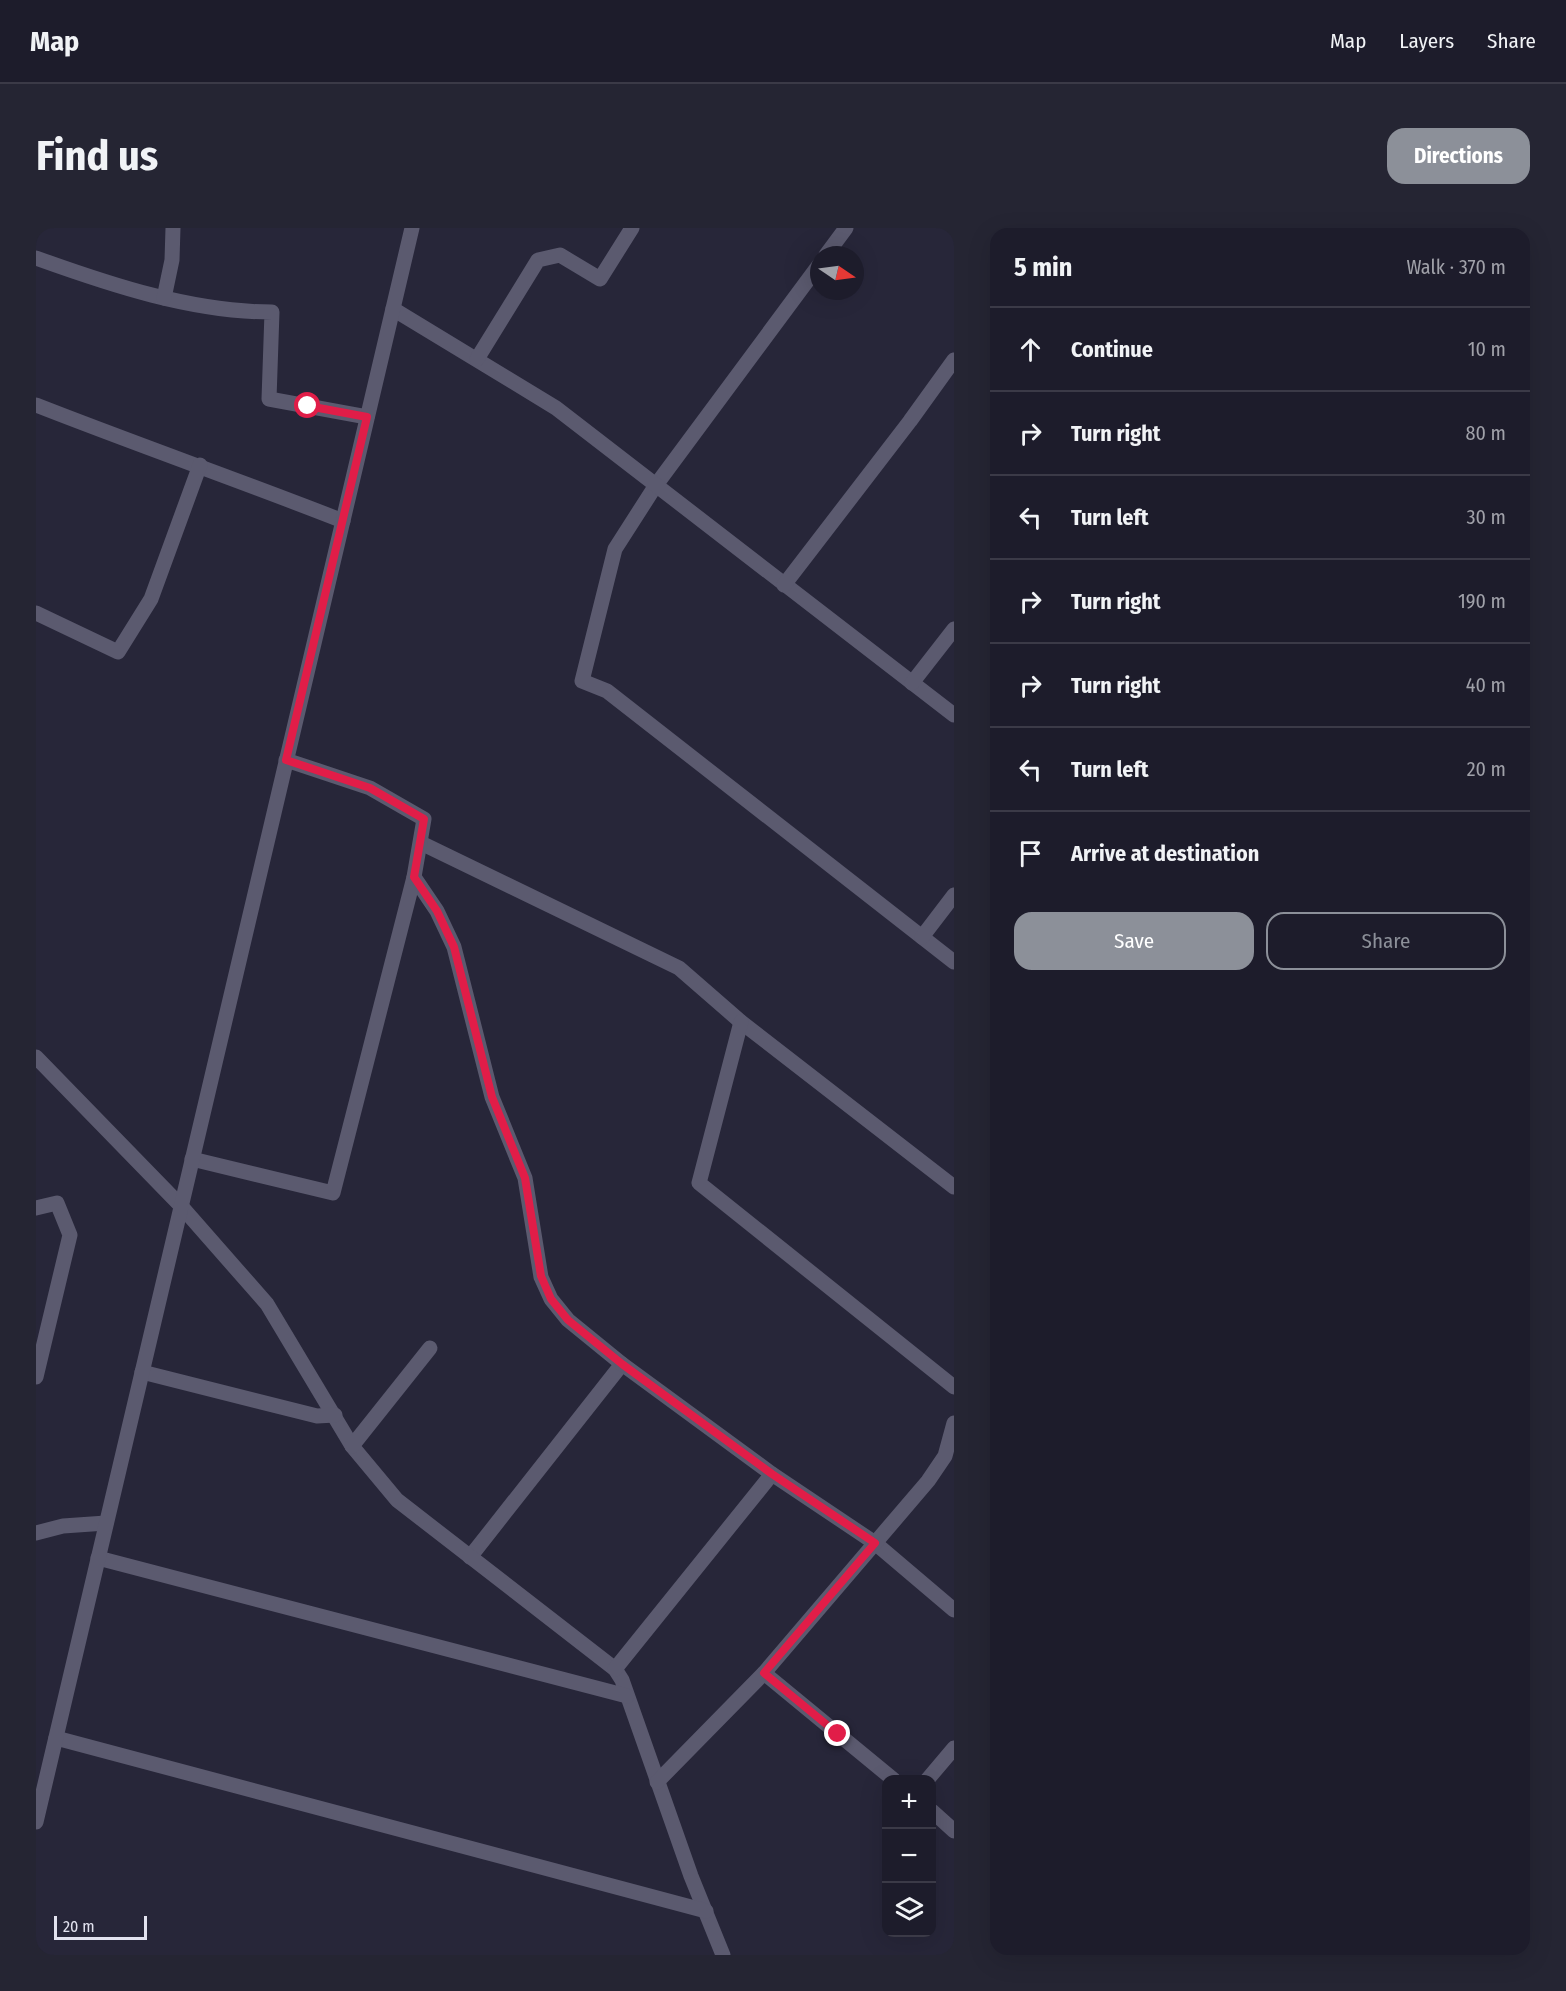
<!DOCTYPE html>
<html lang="en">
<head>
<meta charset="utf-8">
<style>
  :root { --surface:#1d1c2b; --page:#252533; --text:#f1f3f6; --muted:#a0a1a9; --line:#3b3a47; --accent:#8c9099 }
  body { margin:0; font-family:"Fira Sans Condensed",sans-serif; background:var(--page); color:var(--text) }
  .controls { position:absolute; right:18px; bottom:18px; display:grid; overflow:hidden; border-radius:12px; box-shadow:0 6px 24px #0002 }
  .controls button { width:54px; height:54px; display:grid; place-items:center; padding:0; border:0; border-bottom:2px solid var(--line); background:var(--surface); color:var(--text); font:30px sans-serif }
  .compass { position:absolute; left:774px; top:18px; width:54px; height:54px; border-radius:50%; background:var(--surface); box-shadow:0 6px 24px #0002; rotate:103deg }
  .scale { position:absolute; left:18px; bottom:15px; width:93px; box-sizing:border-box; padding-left:6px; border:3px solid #e2e2ef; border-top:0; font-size:16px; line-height:21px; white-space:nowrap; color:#e2e2ef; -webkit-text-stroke:4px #272639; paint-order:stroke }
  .stop { position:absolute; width:18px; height:18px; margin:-14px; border:4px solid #e11d48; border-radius:50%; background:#fff }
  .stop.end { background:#e11d48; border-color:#fff; box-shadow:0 2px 6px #0008 }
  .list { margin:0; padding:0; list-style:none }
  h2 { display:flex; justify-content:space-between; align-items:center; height:78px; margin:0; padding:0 24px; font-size:26px }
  h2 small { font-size:20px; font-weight:400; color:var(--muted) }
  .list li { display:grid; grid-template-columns:39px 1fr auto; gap:18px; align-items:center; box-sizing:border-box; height:84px; padding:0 24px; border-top:2px solid var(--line) }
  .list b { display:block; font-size:22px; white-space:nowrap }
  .list em { font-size:20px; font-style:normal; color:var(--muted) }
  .actions { display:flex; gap:12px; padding:18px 24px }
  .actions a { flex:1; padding:14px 0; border:2px solid var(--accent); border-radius:18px; text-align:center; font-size:21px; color:var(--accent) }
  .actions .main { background:var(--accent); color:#fff }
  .icon { flex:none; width:33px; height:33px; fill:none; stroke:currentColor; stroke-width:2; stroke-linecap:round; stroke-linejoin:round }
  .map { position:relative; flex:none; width:918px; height:1727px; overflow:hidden; border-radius:18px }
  header { display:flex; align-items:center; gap:36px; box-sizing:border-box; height:84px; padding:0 30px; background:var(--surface); border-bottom:2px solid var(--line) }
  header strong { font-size:28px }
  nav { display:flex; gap:33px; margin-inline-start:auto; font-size:21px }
  .intro { display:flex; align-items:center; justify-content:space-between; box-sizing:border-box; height:144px; padding:0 36px }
  h1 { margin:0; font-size:42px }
  .button { padding:15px 27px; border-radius:18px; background:var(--accent); color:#fff; font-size:21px; font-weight:700 }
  main { display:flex; gap:36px; padding:0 36px }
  aside { flex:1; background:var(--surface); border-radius:18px; box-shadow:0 6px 24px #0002 }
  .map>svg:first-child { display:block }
</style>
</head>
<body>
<header>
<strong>Map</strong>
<nav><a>Map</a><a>Layers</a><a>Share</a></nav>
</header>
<div class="intro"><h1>Find us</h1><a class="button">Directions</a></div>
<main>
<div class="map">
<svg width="918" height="1727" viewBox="0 0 918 1727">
  <rect width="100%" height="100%" fill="#272639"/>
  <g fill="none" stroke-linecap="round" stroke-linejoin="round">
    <g stroke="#5b5a6f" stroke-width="15">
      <polyline points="790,27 810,0"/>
      <path d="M0,30C75,57 156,84 236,84L233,171L331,189"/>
      <polyline points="783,37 620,257 579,321 546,453 571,463 918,734"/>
      <polyline points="128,70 136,32 137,0"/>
      <polyline points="357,81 520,180 918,487"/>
      <polyline points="441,131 502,32 524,27 564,51 596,0"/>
      <path d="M0,177C102,217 205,253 307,293"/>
      <polyline points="748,357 874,193 918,132"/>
      <polyline points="0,385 82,424 115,371 164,237"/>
      <polyline points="876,455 918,401"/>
      <polyline points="385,615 643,740 705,794 918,959"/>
      <polyline points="378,649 401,683 418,719 456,869 489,950 505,1049 515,1071 532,1092 586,1136 434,1329"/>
      <polyline points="886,709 918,667"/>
      <polyline points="705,794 663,955 918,1159"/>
      <polyline points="0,829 145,978 231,1076 316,1218 361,1272 579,1441 586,1452 655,1648 687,1727"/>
      <polyline points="156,931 297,965 378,649 388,591 334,560 250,532"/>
      <polyline points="0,980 21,975 34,1007 0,1149"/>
      <polyline points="586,1136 736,1246 839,1315 918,1382"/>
      <polyline points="106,1144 281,1188 299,1187"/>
      <polyline points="316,1218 394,1120"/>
      <polyline points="0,1305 27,1298 70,1295"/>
      <polyline points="62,1330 591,1468"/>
      <polyline points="579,1441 736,1246"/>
      <polyline points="728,1445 858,1552"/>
      <polyline points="20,1510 670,1683"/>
      <polyline points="891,1552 918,1520"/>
      <polyline points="621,1554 728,1445 892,1253 909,1228 918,1195"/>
      <polyline points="896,1583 918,1603"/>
      <polyline points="0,1594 376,0"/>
    </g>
  </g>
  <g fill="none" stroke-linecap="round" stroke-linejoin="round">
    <polyline stroke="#e11d48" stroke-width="8" points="272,178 331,189 250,532 334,560 388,591 378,649 401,683 418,719 456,869 489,950 505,1048 515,1071 532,1092 586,1136 736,1246 839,1315 728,1445 802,1506"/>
  </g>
</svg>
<div class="controls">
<button>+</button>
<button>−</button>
<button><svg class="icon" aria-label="layers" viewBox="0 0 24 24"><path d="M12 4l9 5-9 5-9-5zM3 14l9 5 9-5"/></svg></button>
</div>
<svg class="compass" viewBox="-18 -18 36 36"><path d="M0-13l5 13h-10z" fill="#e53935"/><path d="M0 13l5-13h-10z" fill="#a0a1a9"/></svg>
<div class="scale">20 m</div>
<div class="stop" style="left:272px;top:178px"></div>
<div class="stop end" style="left:802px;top:1506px"></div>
</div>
<aside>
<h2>5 min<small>Walk · 370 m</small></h2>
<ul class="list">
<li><svg class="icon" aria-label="ahead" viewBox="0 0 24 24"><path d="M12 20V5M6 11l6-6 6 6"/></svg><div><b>Continue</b></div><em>10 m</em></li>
<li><svg class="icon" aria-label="right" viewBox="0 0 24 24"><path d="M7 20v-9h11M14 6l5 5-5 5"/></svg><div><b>Turn right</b></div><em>80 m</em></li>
<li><svg class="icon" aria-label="left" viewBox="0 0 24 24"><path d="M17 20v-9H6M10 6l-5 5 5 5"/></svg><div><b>Turn left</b></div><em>30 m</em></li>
<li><svg class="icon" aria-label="right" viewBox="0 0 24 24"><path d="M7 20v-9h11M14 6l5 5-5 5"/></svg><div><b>Turn right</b></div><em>190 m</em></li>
<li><svg class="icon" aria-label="right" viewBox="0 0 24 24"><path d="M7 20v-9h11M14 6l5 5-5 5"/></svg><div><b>Turn right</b></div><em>40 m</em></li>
<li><svg class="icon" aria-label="left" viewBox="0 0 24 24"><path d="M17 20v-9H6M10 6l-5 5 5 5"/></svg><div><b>Turn left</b></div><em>20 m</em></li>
<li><svg class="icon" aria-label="arrive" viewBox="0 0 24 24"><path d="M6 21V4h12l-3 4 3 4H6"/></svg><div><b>Arrive at destination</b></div></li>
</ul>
<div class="actions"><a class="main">Save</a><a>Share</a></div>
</aside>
</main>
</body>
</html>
